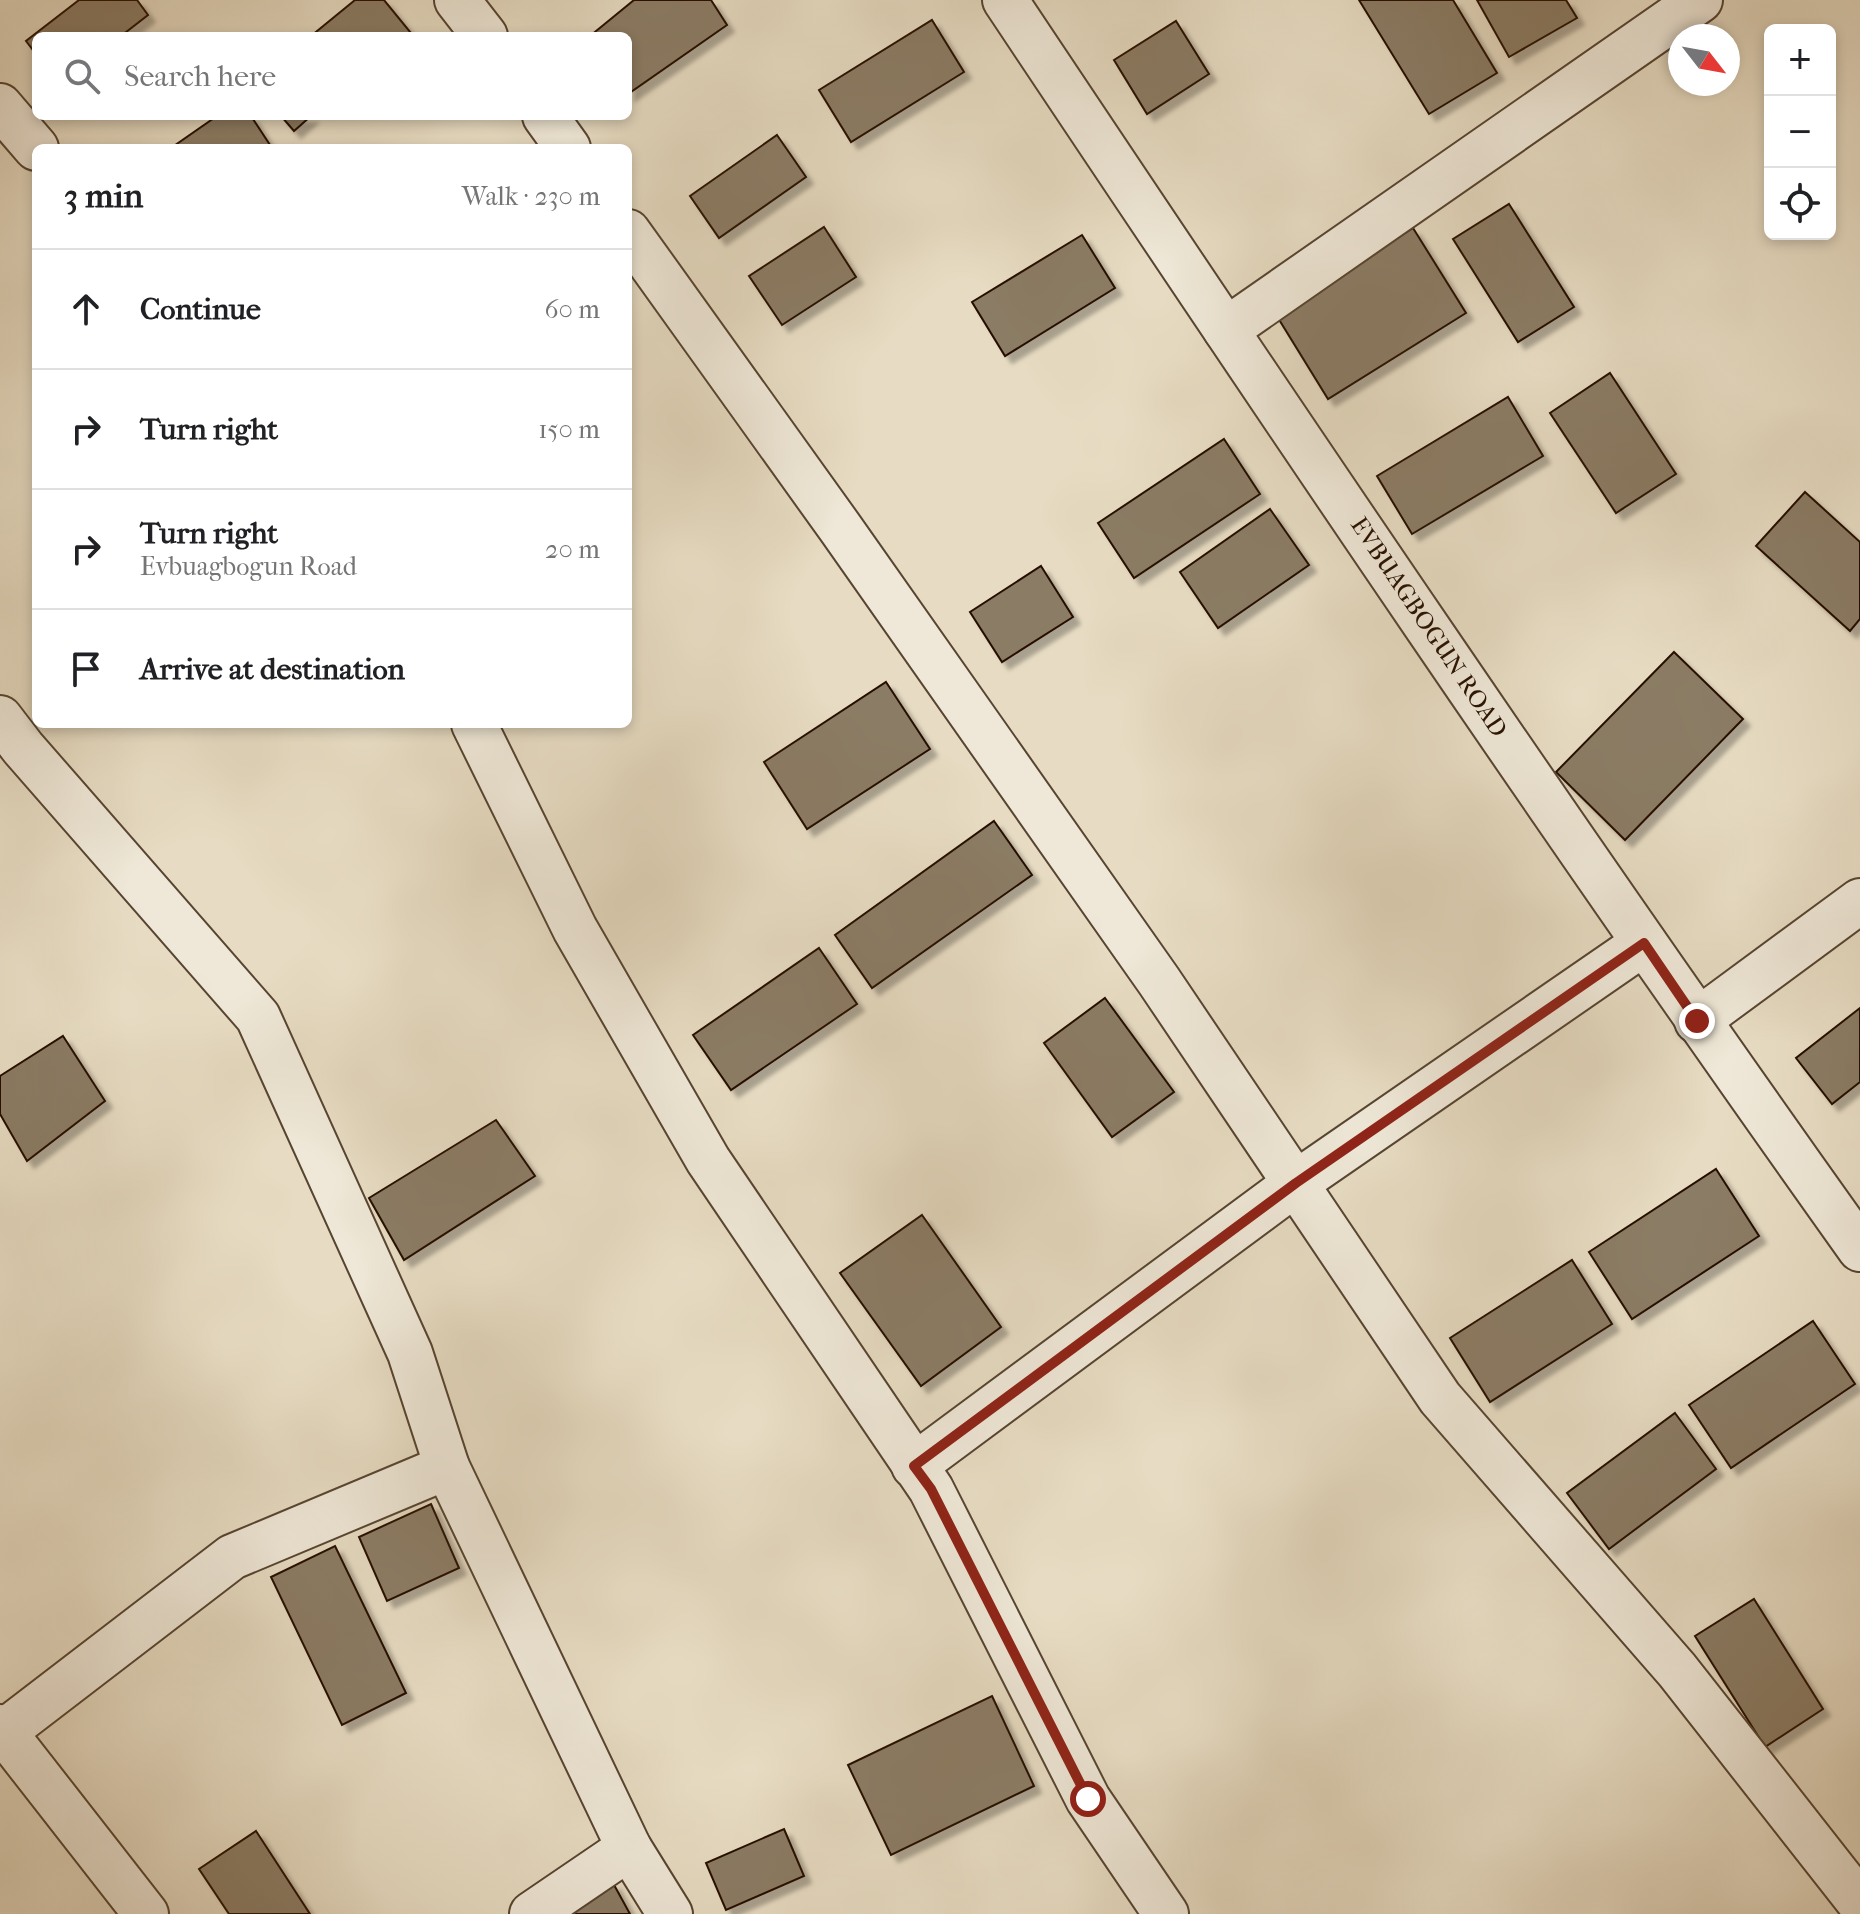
<!DOCTYPE html>
<html lang="en">
<head>
<meta charset="utf-8">
<style>
  :root { --surface:#fff; --page:#f2f2f2; --text:#202124; --muted:#757577; --line:#e0e0e0 }
  body { margin:0; font-family:"IM FELL French Canon",serif; background:var(--page); color:var(--text) }
  .controls { position:absolute; right:24px; top:24px; display:grid; overflow:hidden; border-radius:12px; box-shadow:0 4px 12px #0003 }
  .controls button { width:72px; height:72px; display:grid; place-items:center; padding:0; border:0; border-bottom:2px solid var(--line); background:var(--surface); color:var(--text); font:40px sans-serif }
  .compass { position:absolute; left:1668px; top:24px; width:72px; height:72px; border-radius:50%; background:var(--surface); box-shadow:0 4px 12px #0003; rotate:121deg }
  .stop { position:absolute; width:24px; height:24px; margin:-18px; border:6px solid #8f2418; border-radius:50%; background:#fff }
  .stop.end { background:#8f2418; border-color:#fff; box-shadow:0 2px 8px #0008 }
  .list { margin:0; padding:0; list-style:none }
  h2 { display:flex; justify-content:space-between; align-items:center; height:104px; margin:0; padding:0 32px; font-size:34px }
  h2 small { font-size:26px; font-weight:400; color:var(--muted) }
  .list li { display:grid; grid-template-columns:52px 1fr auto; gap:24px; align-items:center; box-sizing:border-box; height:120px; padding:0 32px; border-top:2px solid var(--line) }
  .list b { display:block; font-size:30px; white-space:nowrap }
  .list p { margin:0; font-size:26px; white-space:nowrap; color:var(--muted) }
  .list em { font-size:26px; font-style:normal; color:var(--muted) }
  .icon { flex:none; width:44px; height:44px; fill:none; stroke:currentColor; stroke-width:2; stroke-linecap:round; stroke-linejoin:round }
  .map { position:relative; flex:none; width:1860px; height:1914px; overflow:hidden }
  .search { position:absolute; background:var(--surface); box-shadow:0 4px 12px #0003; left:32px; top:32px; width:600px; height:88px; display:flex; align-items:center; gap:20px; box-sizing:border-box; padding:0 28px; border-radius:12px; color:var(--muted); font-size:30px }
  .panel { position:absolute; background:var(--surface); box-shadow:0 4px 12px #0003; left:32px; top:144px; width:600px; height:584px; border-radius:12px }
  .map>svg:first-child { display:block }
</style>
</head>
<body>
<div class="map">
<svg width="1860" height="1914" viewBox="0 0 1860 1914">
  <defs>
    <filter id="shadow"><feDropShadow dx="7" dy="7" stdDeviation="2" flood-color="#0004"/></filter>
  </defs>
  <rect width="100%" height="100%" fill="#e7dcc3"/>
  <filter id="stains"><feTurbulence type="fractalNoise" baseFrequency=".0025" numOctaves="4"/><feColorMatrix values="0 0 0 0 .2 0 0 0 0 .09 0 0 0 0 .02 0 0 0 .5 -.17"/></filter>
  <radialGradient id="worn" r=".72"><stop offset=".6" stop-color="#630" stop-opacity="0"/><stop offset="1" stop-color="#630" stop-opacity=".3"/></radialGradient>
  <g fill="#8b7b65" stroke="#271100" stroke-width="2" filter="url(#shadow)">
    <polygon points="79,0 137,0 148,15 121,36 36,36 36,54 26,41"/>
    <polygon points="355,0 384,0 411,33 407,36 311,36"/>
    <polygon points="634,0 711,0 727,25 628,94 628,36 590,36"/>
    <polygon points="1359,0 1453,0 1497,73 1429,114"/>
    <polygon points="1477,0 1566,0 1577,18 1509,57"/>
    <polygon points="932,20 964,72 851,142 819,90"/>
    <polygon points="1176,21 1209,74 1147,114 1114,60"/>
    <polygon points="217,116 251,116 272,148 171,148"/>
    <polygon points="281,116 311,116 294,131"/>
    <polygon points="777,135 806,177 719,238 690,196"/>
    <polygon points="1509,204 1574,307 1518,342 1453,239"/>
    <polygon points="824,227 856,277 782,325 749,276"/>
    <polygon points="1413,228 1466,313 1328,399 1275,313"/>
    <polygon points="1082,235 1115,288 1005,356 972,302"/>
    <polygon points="1610,373 1676,474 1616,513 1550,413"/>
    <polygon points="1508,397 1543,456 1412,534 1377,476"/>
    <polygon points="1224,439 1260,494 1134,578 1098,523"/>
    <polygon points="1805,492 1860,542 1860,619 1850,631 1756,546"/>
    <polygon points="1270,509 1309,565 1218,628 1180,572"/>
    <polygon points="1041,566 1073,617 1002,662 970,612"/>
    <polygon points="1674,652 1743,719 1625,840 1556,772"/>
    <polygon points="886,682 930,749 807,829 764,762"/>
    <polygon points="994,821 1032,875 872,988 835,935"/>
    <polygon points="819,948 857,1004 731,1090 693,1035"/>
    <polygon points="1105,998 1174,1092 1112,1137 1044,1043"/>
    <polygon points="1860,1008 1860,1082 1832,1104 1796,1058"/>
    <polygon points="63,1036 105,1101 27,1161 0,1114 0,1076"/>
    <polygon points="496,1120 535,1176 404,1260 369,1198"/>
    <polygon points="1716,1169 1759,1236 1632,1319 1589,1252"/>
    <polygon points="922,1215 1001,1327 921,1386 840,1273"/>
    <polygon points="1572,1260 1612,1324 1490,1402 1450,1338"/>
    <polygon points="1813,1321 1855,1384 1731,1468 1689,1405"/>
    <polygon points="1675,1413 1716,1469 1609,1549 1567,1493"/>
    <polygon points="431,1504 459,1568 387,1601 359,1537"/>
    <polygon points="335,1546 406,1693 342,1725 271,1577"/>
    <polygon points="1754,1599 1823,1709 1765,1747 1695,1636"/>
    <polygon points="992,1696 1034,1786 891,1855 848,1765"/>
    <polygon points="784,1829 804,1876 726,1910 706,1863"/>
    <polygon points="256,1831 310,1914 229,1914 199,1869"/>
    <polygon points="613,1883 630,1914 572,1914 569,1908"/>
  </g>
  <g fill="none" stroke-linecap="round" stroke-linejoin="round">
    <defs>
      <g id="minor">
        <polyline points="457,0 485,36"/>
        <path d="M1005,0C1285,420 1567,838 1860,1249"/>
        <polyline points="0,106 36,148"/>
        <polyline points="545,116 568,148"/>
        <polyline points="628,232 841,529 1159,981 1440,1398 1677,1670 1860,1903"/>
        <polyline points="1226,330 1700,0"/>
        <polyline points="0,718 23,748 258,1017 410,1353 447,1467 629,1848 670,1914"/>
        <polyline points="474,724 575,929 708,1160 931,1489 1088,1799 1166,1914"/>
        <polyline points="1697,1021 1860,901"/>
        <polyline points="914,1466 1296,1183 1644,943"/>
        <polyline points="0,1727 146,1914"/>
        <polyline points="0,1735 232,1557 447,1467"/>
        <polyline points="532,1914 629,1848"/>
      </g>
    </defs>
    <use href="#minor" stroke="#574431" stroke-width="48"/>
    <use href="#minor" stroke="#efe8d8" stroke-width="44"/>
  </g>
  <g fill="none" stroke-linecap="round" stroke-linejoin="round">
    <polyline stroke="#8f2418" stroke-width="10" points="1088,1799 931,1489 914,1466 1296,1183 1644,943 1697,1021"/>
  </g>
  <g text-anchor="middle" dominant-baseline="central" stroke-width="7" stroke-linejoin="round" paint-order="stroke">
    <g font-size="24" fill="#271100" stroke="#efe8d8">
      <text transform="translate(1429 627) rotate(56)">EVBUAGBOGUN ROAD</text>
    </g>
  </g>
  <rect width="100%" height="100%" filter="url(#stains)"/>
  <rect width="100%" height="100%" fill="url(#worn)"/>
</svg>
<div class="controls">
<button>+</button>
<button>−</button>
<button><svg class="icon" aria-label="locate" viewBox="0 0 24 24"><circle cx="12" cy="12" r="6"/><path d="M12 2v4M12 18v4M2 12h4M18 12h4"/></svg></button>
</div>
<svg class="compass" viewBox="-18 -18 36 36"><path d="M0-13l5 13h-10z" fill="#e53935"/><path d="M0 13l5-13h-10z" fill="#757577"/></svg>
<div class="stop" style="left:1088px;top:1799px"></div>
<div class="stop end" style="left:1697px;top:1021px"></div>
<div class="search"><svg class="icon" aria-label="search" viewBox="0 0 24 24"><circle cx="10" cy="10" r="6"/><path d="M15 15l6 6"/></svg>Search here</div>
<section class="panel">
<h2>3 min<small>Walk · 230 m</small></h2>
<ul class="list">
<li><svg class="icon" aria-label="ahead" viewBox="0 0 24 24"><path d="M12 20V5M6 11l6-6 6 6"/></svg><div><b>Continue</b></div><em>60 m</em></li>
<li><svg class="icon" aria-label="right" viewBox="0 0 24 24"><path d="M7 20v-9h11M14 6l5 5-5 5"/></svg><div><b>Turn right</b></div><em>150 m</em></li>
<li><svg class="icon" aria-label="right" viewBox="0 0 24 24"><path d="M7 20v-9h11M14 6l5 5-5 5"/></svg><div><b>Turn right</b><p>Evbuagbogun Road</p></div><em>20 m</em></li>
<li><svg class="icon" aria-label="arrive" viewBox="0 0 24 24"><path d="M6 21V4h12l-3 4 3 4H6"/></svg><div><b>Arrive at destination</b></div></li>
</ul>
</section>
</div>
</body>
</html>
